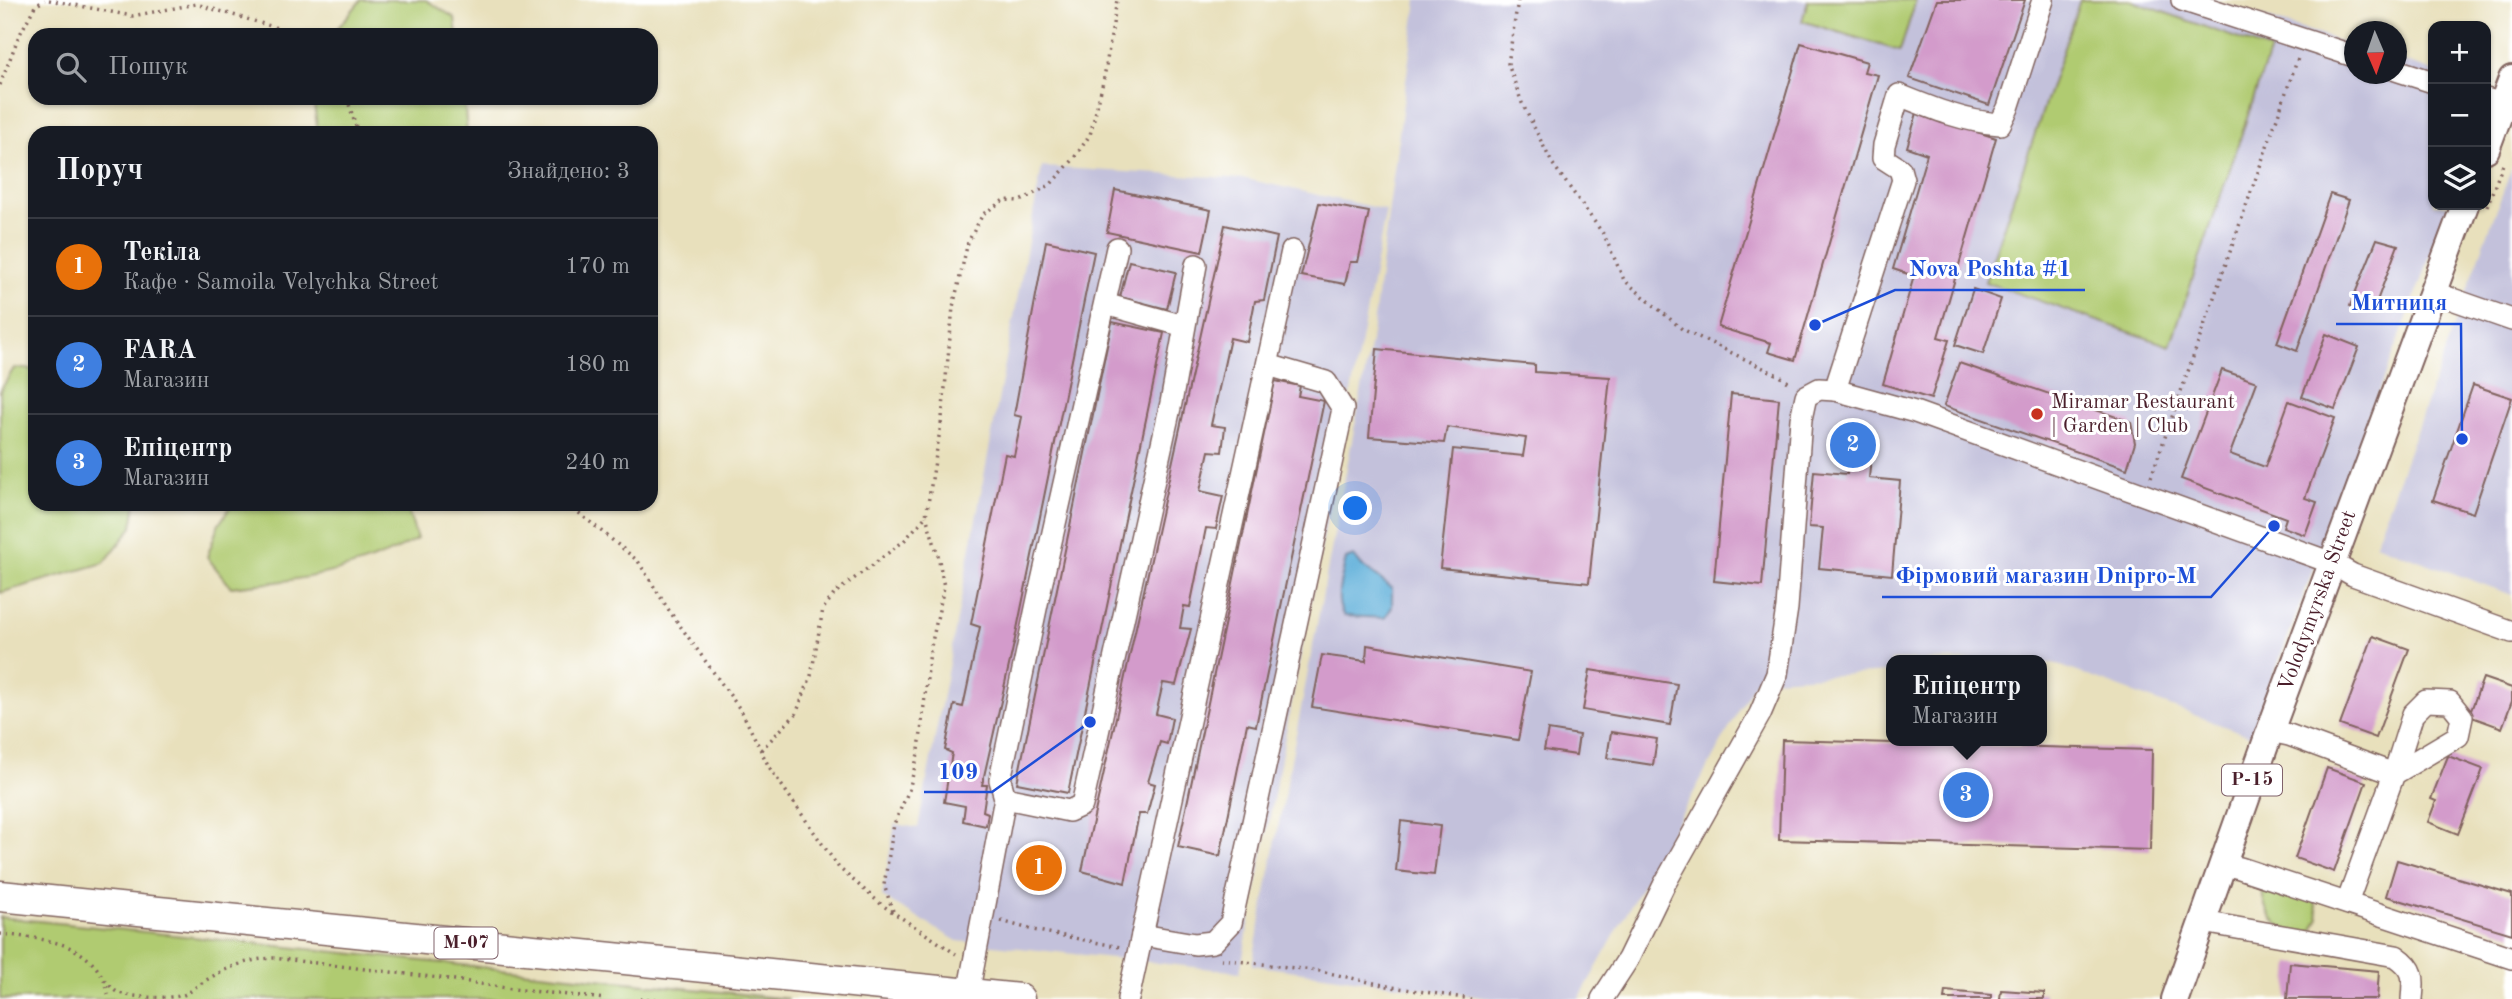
<!DOCTYPE html>
<html lang="uk">
<head>
<meta charset="utf-8">
<style>
  :root { --surface:#171b24; --page:#242831; --text:#f1f3f6; --muted:#9ea1a6; --line:#363941; --accent:#ea580c }
  body { margin:0; font-family:"Old Standard TT",serif; background:var(--page); color:var(--text) }
  .controls { position:absolute; right:21px; top:21px; display:grid; overflow:hidden; border-radius:14px; box-shadow:0 2px 5px #0004 }
  .controls button { width:63px; height:63px; display:grid; place-items:center; padding:0; border:0; border-bottom:2px solid var(--line); background:var(--surface); color:var(--text); font:35px sans-serif }
  .compass { position:absolute; left:2344px; top:21px; width:63px; height:63px; border-radius:50%; background:var(--surface); box-shadow:0 2px 5px #0004; rotate:178deg }
  .you { position:absolute; left:1356px; top:509px; width:24px; height:24px; margin:-18px; border:5px solid #fff; border-radius:50%; background:#1a73e8; box-shadow:0 0 0 10px #1a73e833 }
  .badge { display:grid; place-items:center; width:46px; height:46px; border-radius:50%; background:var(--accent); color:#fff; font-size:23px; font-weight:700 }
  .pin { position:absolute; translate:-50% -50%; border:4px solid #fff; box-shadow:0 2px 7px #0006 }
  .popup { position:absolute; left:1886px; top:655px; width:161px; height:91px; box-sizing:border-box; display:grid; place-content:center; border-radius:14px; background:var(--surface); filter:drop-shadow(0 2px 5px #0005); font-size:23px; white-space:nowrap; color:var(--muted) }
  .popup b { font-size:26px; color:var(--text) }
  .popup::after { content:''; position:absolute; left:50%; top:100%; margin-left:-14px; border:14px solid transparent; border-top-color:var(--surface) }
  .list { margin:0; padding:0; list-style:none }
  h2 { display:flex; justify-content:space-between; align-items:center; height:91px; margin:0; padding:0 28px; font-size:30px }
  h2 small { font-size:23px; font-weight:400; color:var(--muted) }
  .list li { display:grid; grid-template-columns:46px 1fr auto; gap:21px; align-items:center; box-sizing:border-box; height:98px; padding:0 28px; border-top:2px solid var(--line) }
  .list b { display:block; font-size:26px; white-space:nowrap }
  .list p { margin:0; font-size:23px; white-space:nowrap; color:var(--muted) }
  .list em { font-size:23px; font-style:normal; color:var(--muted) }
  .icon { flex:none; width:38px; height:38px; fill:none; stroke:currentColor; stroke-width:2; stroke-linecap:round; stroke-linejoin:round }
  .map { position:relative; flex:none; width:2512px; height:999px; overflow:hidden }
  .search { position:absolute; background:var(--surface); box-shadow:0 2px 5px #0004; left:28px; top:28px; width:630px; height:77px; display:flex; align-items:center; gap:18px; box-sizing:border-box; padding:0 24px; border-radius:21px; color:var(--muted); font-size:26px }
  .panel { position:absolute; background:var(--surface); box-shadow:0 2px 5px #0004; left:28px; top:126px; width:630px; height:385px; border-radius:21px }
  .map>svg:first-child { display:block }
</style>
</head>
<body>
<div class="map">
<svg width="2512" height="999" viewBox="0 0 2512 999">
  <rect width="100%" height="100%" fill="#fff"/>
  <filter id="ink" filterUnits="userSpaceOnUse"><feTurbulence type="fractalNoise" baseFrequency=".0143" numOctaves="2"/><feDisplacementMap in="SourceGraphic" scale="14" xChannelSelector="R" yChannelSelector="G"/><feConvolveMatrix kernelMatrix="1 2 1 2 8 2 1 2 1" color-interpolation-filters="sRGB"/></filter>
  <filter id="wash" filterUnits="userSpaceOnUse"><feTurbulence type="fractalNoise" baseFrequency=".00686" numOctaves="4" result="noise"/><feDisplacementMap in="SourceGraphic" scale="28" xChannelSelector="R" yChannelSelector="G"/><feGaussianBlur stdDeviation="1.57" result="paint"/><feColorMatrix in="noise" values="0 0 0 0 0 0 0 0 0 0 0 0 0 0 0 0 0 1.4 0 .05"/><feComposite in="paint" operator="in"/></filter>
  <g filter="url(#wash)">
    <rect width="100%" height="100%" fill="#e8e0bc"/>
    <g fill="#c3c1db">
      <polygon points="1417,0 2213,0 2354,46 2354,74 2396,74 2397,59 2433,71 2433,205 2449,205 2251,736 2053,663 2041,664 2041,660 1891,660 1891,672 1756,680 1579,999 1496,999 1252,965 1371,341"/>
      <polygon points="1042,167 1246,179 1386,210 1240,972 957,941 882,897 895,824 918,828"/>
      <polygon points="2512,167 2512,595 2375,544"/>
    </g>
    <g fill="#b0cb71" stroke="#7d754e" stroke-width="2">
      <polygon points="361,0 426,0 455,18 457,35 332,35"/>
      <polygon points="1808,0 1916,0 1900,51 1802,21"/>
      <polygon points="2080,0 2130,0 2270,50 2170,346 1985,282"/>
      <polygon points="313,98 464,98 467,133 318,133"/>
      <polygon points="14,368 35,370 35,504 136,504 132,527 104,563 0,593 0,391"/>
      <path d="M232,504H406L417,539C359,572 296,581 231,587L207,557L218,526Z"/>
      <path d="M2271,886L2314,898L2319,918L2312,932L2297,936C2274,923 2265,918 2262,891Z"/>
      <polygon points="0,917 789,999 0,999"/>
    </g>
    <path fill="#60b0da" stroke="#556882" stroke-width="2" d="M1354,556L1361,565L1392,588V607L1385,618L1344,616C1333,600 1342,577 1346,559Z"/>
    <g id="blocks">
      <g fill="#d39bcb">
        <polygon points="1937,0 2025,0 1989,105 1909,78"/>
        <polygon points="1801,43 1867,62 1864,72 1878,75 1795,360 1768,352 1771,343 1718,327"/>
        <polygon points="1917,113 1996,138 1938,337 1949,340 1931,399 1883,384 1914,276 1893,269 1927,154 1907,147"/>
        <polygon points="1115,190 1211,210 1202,252 1107,232"/>
        <polygon points="2330,194 2349,200 2297,351 2277,343"/>
        <polygon points="1319,203 1369,212 1358,262 1350,262 1345,284 1301,276"/>
        <polygon points="1225,225 1277,237 1264,300 1255,301 1247,342 1230,338 1211,425 1225,427 1222,452 1209,451 1200,491 1223,496 1216,529 1206,528 1190,607 1184,606 1180,628 1191,629 1176,685 1163,683 1156,714 1172,718 1167,744 1160,742 1148,782 1155,784 1147,814 1139,814 1125,883 1082,871"/>
        <polygon points="2377,239 2398,245 2372,314 2350,306"/>
        <polygon points="1046,241 1094,252 1015,639 982,785 987,785 983,811 988,813 986,826 963,821 965,806 944,802 952,753 945,750 954,705 963,707 980,627 971,624 1005,454 1014,456 1022,417 1014,415"/>
        <polygon points="1129,261 1176,272 1167,309 1120,297"/>
        <polygon points="1973,289 2001,299 1983,354 1955,345"/>
        <polygon points="1112,322 1164,333 1068,793 1017,783"/>
        <polygon points="2326,334 2359,347 2335,409 2302,397"/>
        <polygon points="1377,349 1535,365 1535,372 1610,377 1589,583 1440,568 1453,449 1523,456 1526,438 1447,427 1444,443 1369,437"/>
        <polygon points="1959,363 2131,422 2135,443 2127,469 1944,406"/>
        <polygon points="2222,370 2257,382 2230,454 2265,467 2289,401 2335,418 2305,498 2317,502 2305,535 2283,527 2286,518 2181,479"/>
        <polygon points="1275,381 1300,386 1298,396 1324,401 1256,726 1247,724 1220,856 1178,847"/>
        <polygon points="2473,385 2512,398 2473,513 2433,500"/>
        <polygon points="1731,394 1779,399 1762,586 1714,581"/>
        <polygon points="1849,445 1872,447 1869,478 1900,481 1892,575 1819,568 1823,528 1809,527 1814,471 1847,474"/>
        <polygon points="2373,636 2409,649 2376,738 2340,725"/>
        <polygon points="1367,645 1531,672 1518,740 1312,707 1322,655 1366,661"/>
        <polygon points="1590,670 1677,684 1670,725 1583,710"/>
        <polygon points="2483,678 2512,688 2512,701 2502,728 2469,716"/>
        <polygon points="1548,730 1579,735 1576,755 1544,750"/>
        <polygon points="1611,732 1657,739 1653,765 1607,758"/>
        <polygon points="1782,740 2152,750 2150,850 1779,840"/>
        <polygon points="2448,756 2483,769 2458,834 2428,822 2436,801 2431,799"/>
        <polygon points="2327,768 2366,782 2334,872 2295,858"/>
        <polygon points="1401,821 1440,826 1434,875 1396,871"/>
        <polygon points="2397,860 2512,894 2512,934 2386,896"/>
        <polygon points="2290,963 2379,971 2377,999 2287,999"/>
        <polygon points="2001,990 2044,993 2044,999 2000,999"/>
        <polygon points="1945,991 1991,995 1991,999 1944,999"/>
      </g>
    </g>
  </g>
  <g filter="url(#ink)">
    <use href="#blocks" fill-opacity="0" stroke="#81635e" stroke-width="2"/>
    <g fill="none" stroke-linecap="round" stroke-linejoin="round">
      <defs>
        <g id="minor">
          <polyline points="2182,0 2354,56"/>
          <polyline points="2396,70 2433,82"/>
          <polyline points="2486,99 2503,104"/>
          <polyline points="2432,292 2512,320"/>
          <polyline points="1105,304 1184,326"/>
          <path d="M1835,390L1903,180L1900,169L1883,158L1884,145L1899,95C1931,108 1965,122 2000,124L2008,108L2043,0"/>
          <polyline points="2270,731 2289,735 2394,774 2458,736 2462,717 2450,702 2426,701 2413,714 2394,774 2347,903"/>
          <polyline points="1005,798 1069,811 1082,805 1171,403 1196,265"/>
          <polyline points="2222,864 2240,868 2512,958"/>
          <path d="M2203,922L2396,956C2415,969 2414,977 2412,999"/>
          <polyline points="1142,935 1195,944 1213,942 1231,923 1343,409 1326,382 1268,365"/>
          <polyline points="968,994 1005,798 1000,780 1038,599 1117,248"/>
          <polyline points="1128,999 1292,251"/>
          <polyline points="1602,999 1628,959 1664,885 1760,714 1777,674 1787,608 1801,419 1806,396 1819,389 1835,390 1915,412 2332,563 2353,575 2512,632"/>
        </g>
        <g id="major">
          <polyline points="2486,149 2512,79"/>
          <polyline points="2175,999 2270,731 2465,205"/>
        </g>
        <polyline id="highway" points="0,896 1019,999"/>
      </defs>
      <use href="#minor" stroke="#81635e" stroke-width="24"/>
      <use href="#major" stroke="#81635e" stroke-width="30"/>
      <use href="#highway" stroke="#81635e" stroke-width="33"/>
      <g stroke="#81635e" stroke-width="3.5" stroke-dasharray="2 5" stroke-linecap="butt">
        <polyline points="49,0 132,16 196,4 301,35"/>
        <polyline points="1518,0 1508,64 1522,103 1552,163 1604,235 1624,280 1682,329 1780,376 1791,384"/>
        <polyline points="0,85 18,38 35,6 45,0"/>
        <polyline points="347,98 358,133"/>
        <polyline points="2487,206 2503,164"/>
        <polyline points="2151,477 2298,58"/>
        <polyline points="568,504 638,561 668,609 742,712 769,767 839,868 882,905 956,954"/>
        <polyline points="761,750 796,714 811,676 823,609 835,593 904,541 926,516 942,418 953,307 968,242 983,214 1004,200 1020,201 1050,185 1072,161 1090,135 1104,78 1117,0"/>
        <polyline points="893,911 884,885 894,824 909,790 919,750 930,651 944,587 938,555 926,516"/>
        <polyline points="1001,921 1033,930 1120,947"/>
        <path d="M0,934C39,939 82,939 103,978C107,984 107,992 110,999"/>
        <polyline points="1221,959 1320,971 1392,987 1471,999"/>
        <path d="M105,980C109,984 113,990 117,992C128,998 172,999 183,995C190,993 196,986 202,983C224,968 248,959 274,958L456,980L512,989L605,999"/>
        <polyline points="640,999 658,999"/>
      </g>
      <use href="#minor" stroke="#fff" stroke-width="21"/>
      <use href="#major" stroke="#fff" stroke-width="26"/>
      <use href="#highway" stroke="#fff" stroke-width="30"/>
    </g>
  </g>
  <circle fill="#c8321e" stroke="#fff" stroke-width="2.5" cx="2037" cy="414" r="7"/>
  <g text-anchor="middle" dominant-baseline="central" stroke-width="6" stroke-linejoin="round" paint-order="stroke">
    <g fill="#fff" stroke="#80626b" stroke-width="2">
      <rect x="2222" y="764.5" width="60" height="31" rx="5"/>
      <rect x="434.5" y="927.5" width="63" height="31" rx="5"/>
    </g>
    <g font-size="19" font-weight="bold" fill="#4a1f2b">
      <text x="2252" y="780">Р-15</text>
      <text x="466" y="943">М-07</text>
    </g>
    <g font-size="21" fill="#4a1f2b" stroke="#fff" text-anchor="start">
      <text x="2051" y="402">Miramar Restaurant<tspan x="2051" dy="24">| Garden | Club</tspan></text>
    </g>
    <g font-size="21" fill="#4a1f2b" stroke="#fff">
      <text transform="translate(2318 601) rotate(-70)">Volodymyrska Street</text>
    </g>
  </g>
  <path fill="none" stroke="#1d4ed8" stroke-width="2.5" d="M1815 325L1895 290H2085M2462 439L2461 324H2336M2274 526L2211 597H1882M1090 722L992 792H924"/>
  <g fill="#1d4ed8" stroke="#fff" stroke-width="2.5">
    <circle cx="1815" cy="325" r="7"/>
    <circle cx="2462" cy="439" r="7"/>
    <circle cx="2274" cy="526" r="7"/>
    <circle cx="1090" cy="722" r="7"/>
  </g>
  <g font-size="23" text-anchor="middle" font-weight="bold" fill="#1d4ed8" stroke="#fff" stroke-width="6" stroke-linejoin="round" paint-order="stroke">
    <text x="1990" y="276">Nova Poshta #1</text>
    <text x="2399" y="310">Митниця</text>
    <text x="2046" y="583">Фірмовий магазин Dnipro-M</text>
    <text x="958" y="779">109</text>
  </g>
</svg>
<div class="controls">
<button>+</button>
<button>−</button>
<button><svg class="icon" aria-label="layers" viewBox="0 0 24 24"><path d="M12 4l9 5-9 5-9-5zM3 14l9 5 9-5"/></svg></button>
</div>
<svg class="compass" viewBox="-18 -18 36 36"><path d="M0-13l5 13h-10z" fill="#e53935"/><path d="M0 13l5-13h-10z" fill="#9ea1a6"/></svg>
<div class="you"></div>
<div class="pin badge" style="left:1039px;top:868px;background:#e8710a">1</div>
<div class="pin badge" style="left:1853px;top:445px;background:#3f7fe0">2</div>
<div class="pin badge" style="left:1966px;top:795px;background:#3f7fe0">3</div>
<div class="popup"><b>Епіцентр</b>Магазин</div>
<div class="search"><svg class="icon" aria-label="search" viewBox="0 0 24 24"><circle cx="10" cy="10" r="6"/><path d="M15 15l6 6"/></svg>Пошук</div>
<section class="panel">
<h2>Поруч<small>Знайдено: 3</small></h2>
<ul class="list">
<li><span class="badge" style="background:#e8710a">1</span><div><b>Текіла</b><p>Кафе · Samoila Velychka Street</p></div><em>170 m</em></li>
<li><span class="badge" style="background:#3f7fe0">2</span><div><b>FARA</b><p>Магазин</p></div><em>180 m</em></li>
<li><span class="badge" style="background:#3f7fe0">3</span><div><b>Епіцентр</b><p>Магазин</p></div><em>240 m</em></li>
</ul>
</section>
</div>
</body>
</html>
